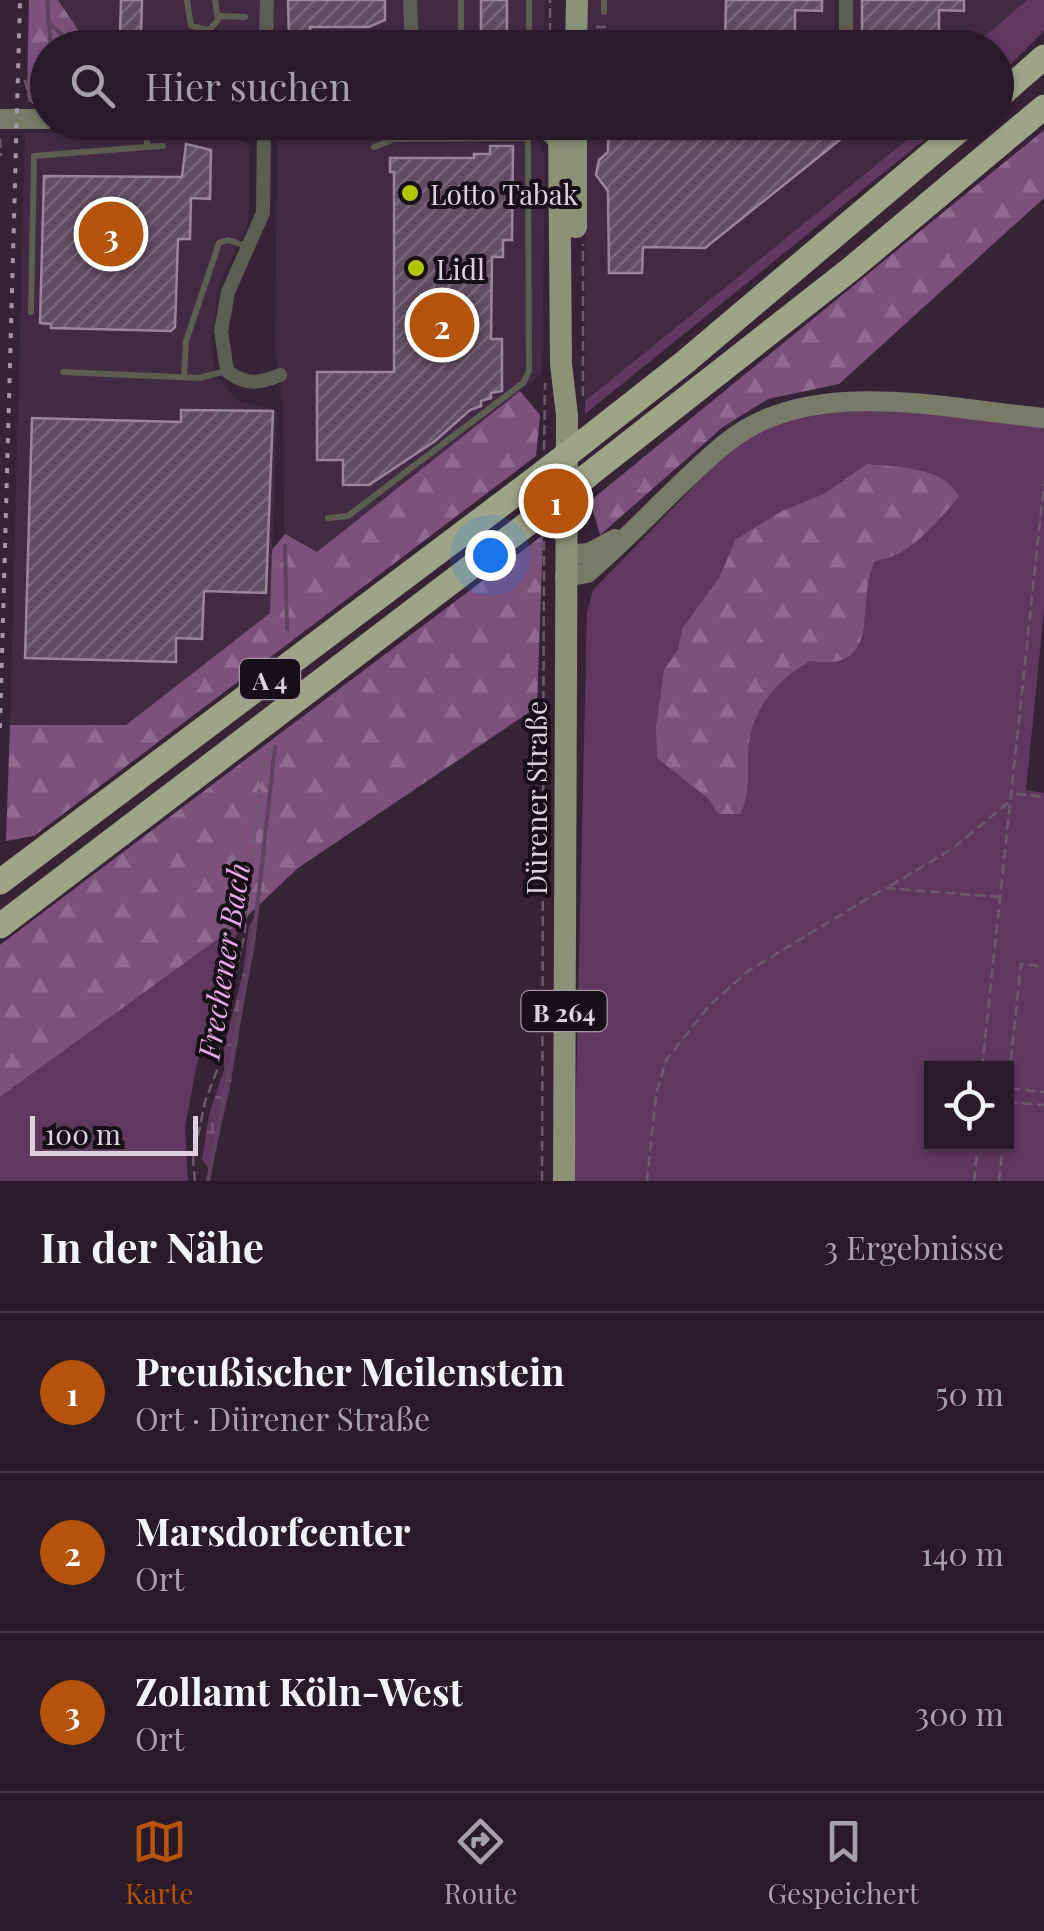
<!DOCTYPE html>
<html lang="de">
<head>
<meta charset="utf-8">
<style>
  :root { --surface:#281a28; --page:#302330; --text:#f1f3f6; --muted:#a5a1a8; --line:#443845; --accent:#b45309 }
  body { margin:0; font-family:"Playfair Display",serif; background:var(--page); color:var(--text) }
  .controls { position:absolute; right:30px; bottom:30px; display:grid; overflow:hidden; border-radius:0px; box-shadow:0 2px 8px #0004 }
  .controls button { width:90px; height:90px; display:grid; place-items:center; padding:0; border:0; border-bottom:2px solid var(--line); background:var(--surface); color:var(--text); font:50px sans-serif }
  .scale { position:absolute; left:30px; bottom:25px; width:168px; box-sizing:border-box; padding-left:10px; border:5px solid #ddd1dd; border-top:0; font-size:28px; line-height:35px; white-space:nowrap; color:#ddd1dd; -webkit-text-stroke:8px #181019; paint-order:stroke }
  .you { position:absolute; left:490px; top:555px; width:35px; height:35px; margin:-25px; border:8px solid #fff; border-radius:50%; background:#1a73e8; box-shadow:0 0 0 15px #1a73e833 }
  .badge { display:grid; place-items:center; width:65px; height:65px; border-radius:50%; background:var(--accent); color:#fff; font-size:32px; font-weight:700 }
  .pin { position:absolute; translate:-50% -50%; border:5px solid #fff; box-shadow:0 2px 10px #0006 }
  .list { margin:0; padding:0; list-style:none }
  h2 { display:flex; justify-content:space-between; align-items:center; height:130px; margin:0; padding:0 40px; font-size:42px }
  h2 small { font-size:32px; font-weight:400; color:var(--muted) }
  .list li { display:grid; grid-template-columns:65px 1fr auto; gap:30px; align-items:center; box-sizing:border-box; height:160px; padding:0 40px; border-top:2px solid var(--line) }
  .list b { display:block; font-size:38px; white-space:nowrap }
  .list p { margin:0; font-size:32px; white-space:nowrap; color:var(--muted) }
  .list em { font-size:32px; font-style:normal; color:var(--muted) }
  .icon { flex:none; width:55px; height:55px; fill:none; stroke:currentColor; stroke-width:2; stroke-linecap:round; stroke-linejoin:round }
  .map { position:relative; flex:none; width:1044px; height:1181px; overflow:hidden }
  .search { position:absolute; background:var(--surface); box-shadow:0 2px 8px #0004; left:30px; right:30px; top:30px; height:110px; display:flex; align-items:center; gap:25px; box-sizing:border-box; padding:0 35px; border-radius:55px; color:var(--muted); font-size:38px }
  .sheet { height:610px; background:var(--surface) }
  nav { display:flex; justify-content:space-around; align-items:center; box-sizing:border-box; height:140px; border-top:2px solid var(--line); background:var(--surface); font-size:28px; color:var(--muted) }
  nav a { display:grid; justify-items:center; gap:5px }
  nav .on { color:var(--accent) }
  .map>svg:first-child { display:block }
</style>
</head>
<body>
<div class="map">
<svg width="1044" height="1181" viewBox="0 0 1044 1181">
  <defs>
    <pattern id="forest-firs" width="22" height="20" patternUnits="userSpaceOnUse" patternTransform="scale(2.5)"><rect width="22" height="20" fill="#7c527d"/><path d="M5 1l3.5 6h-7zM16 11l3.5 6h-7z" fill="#8e6a8f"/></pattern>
    <pattern id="wetland-marsh" width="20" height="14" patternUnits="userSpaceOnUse" patternTransform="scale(2.5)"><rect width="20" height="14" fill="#5f3860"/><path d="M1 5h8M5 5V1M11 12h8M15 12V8" fill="none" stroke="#765476"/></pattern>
    <pattern id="building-hatch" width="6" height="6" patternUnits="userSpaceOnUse" patternTransform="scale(2.5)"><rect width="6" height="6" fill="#624d62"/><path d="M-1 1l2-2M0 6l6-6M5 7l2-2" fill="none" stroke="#786678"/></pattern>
  </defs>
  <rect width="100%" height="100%" fill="#362336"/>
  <g fill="#412a42">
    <polygon points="59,0 545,0 544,44 206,48 83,37"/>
    <polygon points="588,0 835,0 835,47 588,48"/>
    <polygon points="853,0 1044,0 1044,31 997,78 996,48 853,47"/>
    <polygon points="586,123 945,123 585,414"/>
    <polygon points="229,130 249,145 249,220 219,286 211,342 215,374 238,401 277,411 270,613 126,726 10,725 25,133"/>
    <polygon points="288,130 525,131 535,137 545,155 542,373 317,553 285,534 284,523 283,405 275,351 277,143"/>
  </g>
  <g fill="#5f3860" fill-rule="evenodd">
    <polygon points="1027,0 1044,0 1044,31 997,78 996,48 972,47"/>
    <polygon points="908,123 945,123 585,414 585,401 907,140"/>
    <path d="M857,408L1044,424V611L1026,790L1044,793V1181H574L587,612L593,590L735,444L787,417ZM932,1068H1006V1144H932Z"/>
    <polygon points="240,923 197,1063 185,1127 188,1181 0,1181 0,1097"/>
  </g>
  <g fill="url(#forest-firs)">
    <polygon points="29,0 58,0 83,37 172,44 176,36 192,30 213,47 48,48 47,105 32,104 27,94"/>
    <polygon points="1044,130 1044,198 839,384 768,399 723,427 600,535 590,501"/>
    <polygon points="520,391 540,415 536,456 34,836 6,841 10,725 126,725 270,613 272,550 285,534 317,552"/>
    <path d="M867,464C898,467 946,467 959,497C935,523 911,556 875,561C854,602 886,673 810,661C774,682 750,711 748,753C747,778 751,791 740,814H718L709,799L657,758L656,728L664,670L678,650L682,629L719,578L736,539L782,511L824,494Z"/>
    <polygon points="543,535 537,707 298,868 240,923 0,1097 0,945"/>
  </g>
  <polygon fill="url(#wetland-marsh)" points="260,905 230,1088 211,1171 202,1160 209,1115 224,1070 224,1047 243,972 249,927"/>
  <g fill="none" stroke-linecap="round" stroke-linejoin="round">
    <g stroke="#5f4260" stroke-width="4">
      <polyline points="47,0 51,48"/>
      <polyline points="48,22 67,39"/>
      <polyline points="40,84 48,84"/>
      <polyline points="285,546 287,629"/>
      <polyline points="208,1181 253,944 275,747"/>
    </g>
  </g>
  <g fill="url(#building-hatch)" stroke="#9c859c" stroke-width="2.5">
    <polygon points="121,0 142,0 141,34 120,34"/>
    <polygon points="288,0 385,0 385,20 369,27 310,27 310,36 289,38"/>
    <rect x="481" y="0" width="26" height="33"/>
    <polygon points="726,0 822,0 822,11 795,10 795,33 759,33 759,48 725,48"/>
    <polygon points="862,0 964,0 964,11 939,10 939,36 921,41 921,48 862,48"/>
    <polygon points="608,122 831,122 841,139 705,248 643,247 642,273 609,273 608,191 596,175 599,160 608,152"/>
    <polygon points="186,144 211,150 210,199 191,198 190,239 178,239 175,327 171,331 51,328 51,324 40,323 44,176 182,177"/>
    <polygon points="490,146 513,146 512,240 503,240 503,257 492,257 491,339 502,339 502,391 491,393 491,398 481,401 481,406 470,410 435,441 369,485 343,485 343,460 317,460 317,372 394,372 394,172 390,172 390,158 474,158 474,154 490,154"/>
    <polygon points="181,410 273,411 266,593 204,591 202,639 176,638 176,662 25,658 32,418 181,422"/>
  </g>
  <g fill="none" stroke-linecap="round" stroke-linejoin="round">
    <g stroke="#6b5a6b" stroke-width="2.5" stroke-dasharray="10 5" stroke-linecap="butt">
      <polyline points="596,27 606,27"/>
      <polyline points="550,48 550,0"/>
      <polyline points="39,58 48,57"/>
      <polyline points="25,80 30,102"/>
      <polyline points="37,81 39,72"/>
      <polyline points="480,122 525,125"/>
      <polyline points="0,138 1,156"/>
      <polyline points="163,140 163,122"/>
      <polyline points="277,140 294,122"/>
      <polyline points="583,396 583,244"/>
      <polyline points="544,450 545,383"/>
      <polyline points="1016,794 1044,797"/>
      <polyline points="890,886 952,849 1009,802"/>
      <polyline points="982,1068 1044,484"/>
      <polyline points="1010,1088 1044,1092"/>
      <polyline points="1007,1102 1044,1105"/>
      <polyline points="1006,1105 1021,964 1044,967"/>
      <polyline points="195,1181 193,1160 205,1102 219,1065 218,1046 244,937 261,775 273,747"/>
      <polyline points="542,1181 544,533"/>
      <polyline points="647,1181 656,1095 666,1060 709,1006 748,971 885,888 1000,897"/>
      <polyline points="974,1181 978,1144"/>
      <polyline points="999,1181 1003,1144"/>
    </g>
    <g stroke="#5c5e52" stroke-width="6">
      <polyline points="187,0 191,26 209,30 218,20 215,0"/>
      <polyline points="461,0 461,38 529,43 529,0"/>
      <polyline points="604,12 604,0"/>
      <polyline points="219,16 245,17"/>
      <polyline points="438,39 461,38"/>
      <polyline points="266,46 410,36"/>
      <polyline points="147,147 163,146"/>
      <polyline points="31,312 34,156 147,147 147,122"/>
      <polyline points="63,372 199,378 226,371"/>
      <polyline points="184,377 186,341 219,243 228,240 246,246"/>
      <polyline points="328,518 348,516 523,383 529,371 528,138 394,139 374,147"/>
    </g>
    <g stroke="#5c5e52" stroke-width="14">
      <polyline points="410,0 412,48"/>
      <polyline points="846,0 846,48"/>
      <polyline points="266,48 267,0"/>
      <path d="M264,122L263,213L228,292L221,331L227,371C245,385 258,384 280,375"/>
    </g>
    <g stroke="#777b68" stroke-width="20">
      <polyline points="0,119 48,119"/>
      <polyline points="539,122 558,140"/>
      <polyline points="566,555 589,553 615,539"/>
      <path d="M565,577L587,573C636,532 677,483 726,443C810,374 945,409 1044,418"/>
    </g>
    <g stroke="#8c9178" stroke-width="22">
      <polyline points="576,48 577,0"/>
      <polyline points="559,122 561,364 567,415 564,1181"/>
      <polyline points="576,227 576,122"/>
    </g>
    <g stroke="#9ea587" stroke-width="25">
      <polyline points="996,99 1044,57"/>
      <polyline points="587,439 685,362 969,122"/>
      <polyline points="587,476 852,268 1044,107"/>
      <polyline points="0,882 539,476"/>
      <polyline points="0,926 539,515"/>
    </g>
    <polyline stroke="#a596a5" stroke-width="4" stroke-dasharray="5 10" stroke-linecap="butt" points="0,728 20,0"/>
    <g stroke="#9ea587" stroke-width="25">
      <polyline points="539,476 587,439"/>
      <polyline points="539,515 587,476"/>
    </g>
  </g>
  <g fill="#b1c500" stroke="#181019" stroke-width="4">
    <circle cx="410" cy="193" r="10"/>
    <circle cx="416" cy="268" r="10"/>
  </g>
  <g text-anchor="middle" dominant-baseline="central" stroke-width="8" stroke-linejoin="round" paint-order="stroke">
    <g fill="#181019" stroke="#a297a2" stroke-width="2.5">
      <rect x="240" y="659" width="60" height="40" rx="8"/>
      <rect x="521.5" y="991" width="85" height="40" rx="8"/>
    </g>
    <g font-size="25" font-weight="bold" fill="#ddd1dd">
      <text x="270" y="679">A 4</text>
      <text x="564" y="1011">B 264</text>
    </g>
    <g font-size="28" fill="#ddd1dd" stroke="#181019" text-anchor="start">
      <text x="430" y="193">Lotto Tabak</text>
      <text x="436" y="268">Lidl</text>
    </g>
    <g font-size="28" fill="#ddd1dd" stroke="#181019">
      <text transform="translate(535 798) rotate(-90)">Dürener Straße</text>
    </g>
    <g font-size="30" font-style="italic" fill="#e7a7e8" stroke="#181019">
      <text transform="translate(223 961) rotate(-81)">Frechener Bach</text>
    </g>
  </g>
</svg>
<div class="controls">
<button><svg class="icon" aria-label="locate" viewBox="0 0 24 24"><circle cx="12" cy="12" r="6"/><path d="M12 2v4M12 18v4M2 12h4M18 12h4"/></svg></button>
</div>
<div class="scale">100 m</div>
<div class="you"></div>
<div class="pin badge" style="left:556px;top:501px">1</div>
<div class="pin badge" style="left:442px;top:325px">2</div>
<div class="pin badge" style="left:111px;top:234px">3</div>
<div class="search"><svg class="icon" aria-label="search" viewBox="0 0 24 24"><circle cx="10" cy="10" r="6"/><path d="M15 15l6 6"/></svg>Hier suchen</div>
</div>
<section class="sheet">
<h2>In der Nähe<small>3 Ergebnisse</small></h2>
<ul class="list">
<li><span class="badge">1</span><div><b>Preußischer Meilenstein</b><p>Ort · Dürener Straße</p></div><em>50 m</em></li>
<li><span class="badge">2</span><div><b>Marsdorfcenter</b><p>Ort</p></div><em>140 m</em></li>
<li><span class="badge">3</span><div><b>Zollamt Köln-West</b><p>Ort</p></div><em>300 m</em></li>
</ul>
</section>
<nav>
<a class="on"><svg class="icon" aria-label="map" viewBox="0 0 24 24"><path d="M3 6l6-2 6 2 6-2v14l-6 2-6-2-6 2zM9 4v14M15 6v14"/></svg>Karte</a>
<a><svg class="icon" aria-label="directions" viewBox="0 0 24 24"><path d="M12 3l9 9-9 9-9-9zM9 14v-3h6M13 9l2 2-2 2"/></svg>Route</a>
<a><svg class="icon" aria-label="saved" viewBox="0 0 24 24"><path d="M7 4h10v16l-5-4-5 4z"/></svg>Gespeichert</a>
</nav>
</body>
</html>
